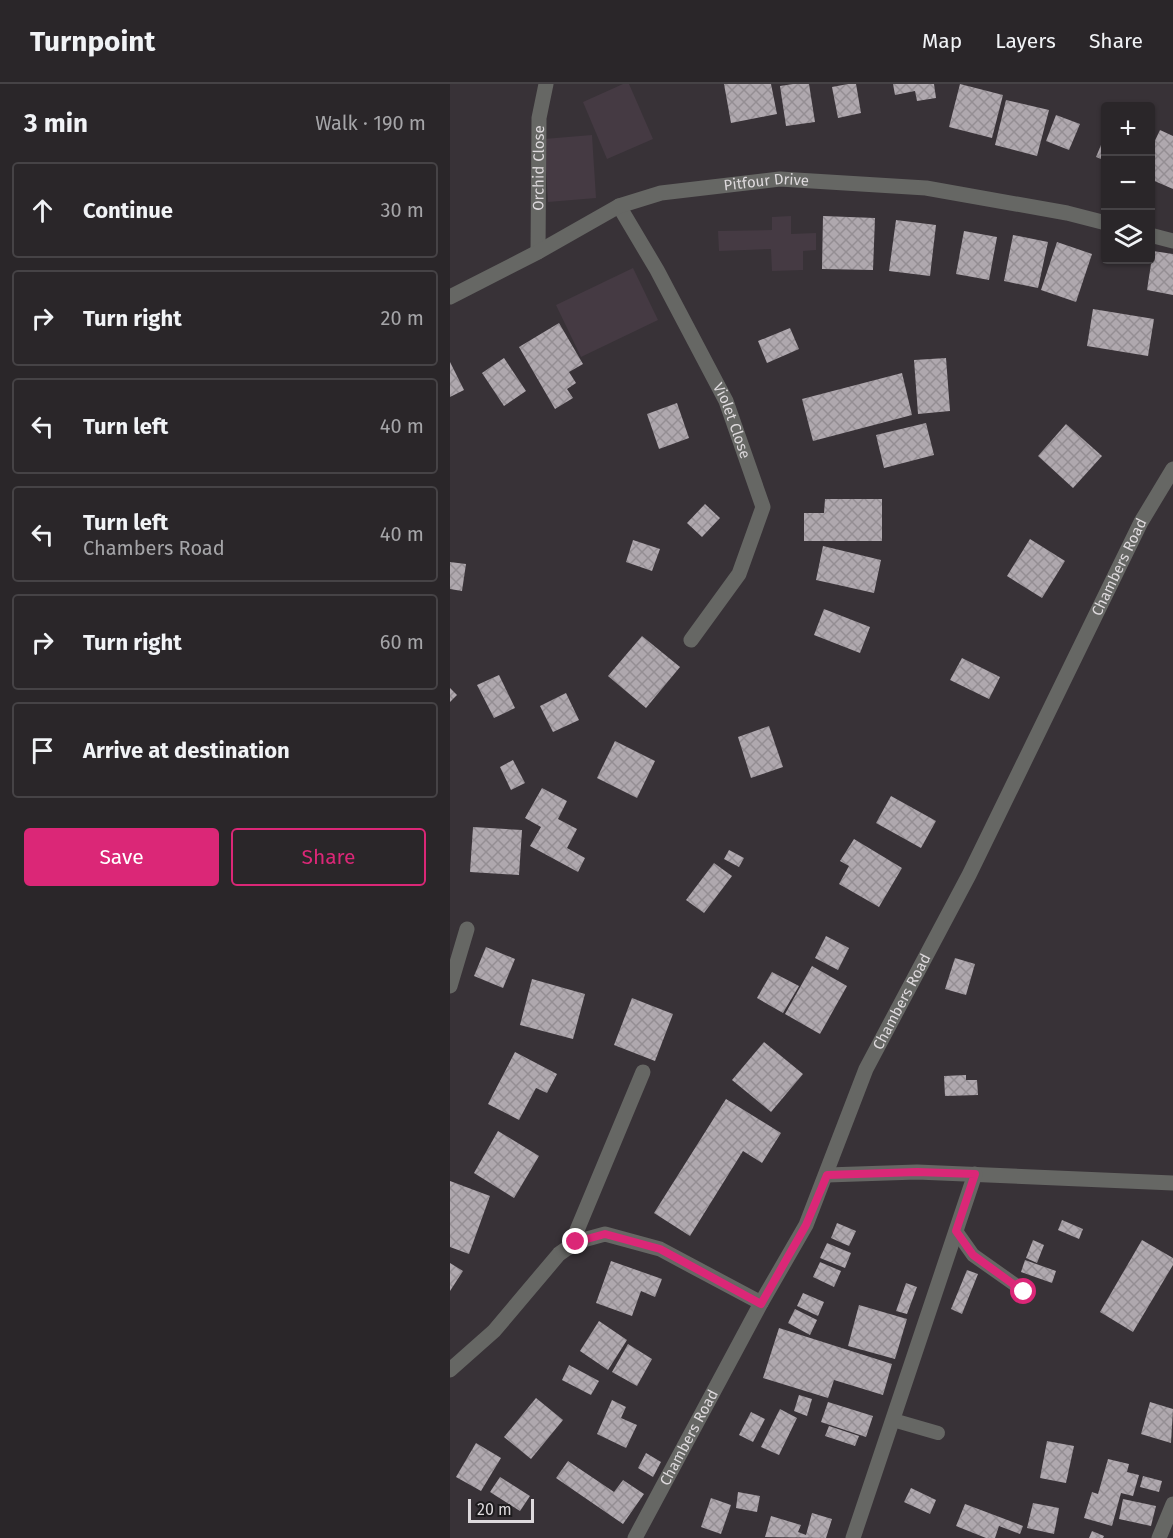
<!DOCTYPE html>
<html lang="en">
<head>
<meta charset="utf-8">
<style>
  :root { --surface:#2a2629; --page:#322e31; --text:#f1f3f6; --muted:#a5a5a8; --line:#464346; --accent:#db2777 }
  body { margin:0; font-family:"Fira Sans",sans-serif; background:var(--page); color:var(--text) }
  .controls { position:absolute; right:18px; top:18px; display:grid; overflow:hidden; border-radius:6px; box-shadow:0 2px 4px #0004 }
  .controls button { width:54px; height:54px; display:grid; place-items:center; padding:0; border:0; border-bottom:2px solid var(--line); background:var(--surface); color:var(--text); font:30px sans-serif }
  .scale { position:absolute; left:18px; bottom:15px; width:66px; box-sizing:border-box; padding-left:6px; border:3px solid #ddd9dc; border-top:0; font-size:16px; line-height:21px; white-space:nowrap; color:#ddd9dc; -webkit-text-stroke:4px #1d1b1d; paint-order:stroke }
  .stop { position:absolute; width:18px; height:18px; margin:-14px; border:4px solid #db2777; border-radius:50%; background:#fff }
  .stop.end { background:#db2777; border-color:#fff; box-shadow:0 2px 6px #0008 }
  .list { margin:0; padding:0; list-style:none }
  h2 { display:flex; justify-content:space-between; align-items:center; height:78px; margin:0; padding:0 24px; font-size:26px }
  h2 small { font-size:20px; font-weight:400; color:var(--muted) }
  .list li { display:grid; grid-template-columns:39px 1fr auto; gap:18px; align-items:center; box-sizing:border-box; height:96px; margin:0 12px 12px; padding:0 12px; border:2px solid var(--line); border-radius:6px }
  .list b { display:block; font-size:22px; white-space:nowrap }
  .list p { margin:0; font-size:20px; white-space:nowrap; color:var(--muted) }
  .list em { font-size:20px; font-style:normal; color:var(--muted) }
  .actions { display:flex; gap:12px; padding:18px 24px }
  .actions a { flex:1; padding:14px 0; border:2px solid var(--accent); border-radius:6px; text-align:center; font-size:21px; color:var(--accent) }
  .actions .main { background:var(--accent); color:#fff }
  .icon { flex:none; width:33px; height:33px; fill:none; stroke:currentColor; stroke-width:2; stroke-linecap:round; stroke-linejoin:round }
  .map { position:relative; flex:none; width:723px; height:1454px; overflow:hidden }
  header { display:flex; align-items:center; gap:36px; box-sizing:border-box; height:84px; padding:0 30px; background:var(--surface); border-bottom:2px solid var(--line) }
  header strong { font-size:28px }
  nav { display:flex; gap:33px; margin-inline-start:auto; font-size:21px }
  main { display:flex }
  aside { flex:1; background:var(--surface) }
  .map>svg:first-child { display:block }
</style>
</head>
<body>
<header>
<strong>Turnpoint</strong>
<nav><a>Map</a><a>Layers</a><a>Share</a></nav>
</header>
<main>
<aside>
<h2>3 min<small>Walk · 190 m</small></h2>
<ul class="list">
<li><svg class="icon" aria-label="ahead" viewBox="0 0 24 24"><path d="M12 20V5M6 11l6-6 6 6"/></svg><div><b>Continue</b></div><em>30 m</em></li>
<li><svg class="icon" aria-label="right" viewBox="0 0 24 24"><path d="M7 20v-9h11M14 6l5 5-5 5"/></svg><div><b>Turn right</b></div><em>20 m</em></li>
<li><svg class="icon" aria-label="left" viewBox="0 0 24 24"><path d="M17 20v-9H6M10 6l-5 5 5 5"/></svg><div><b>Turn left</b></div><em>40 m</em></li>
<li><svg class="icon" aria-label="left" viewBox="0 0 24 24"><path d="M17 20v-9H6M10 6l-5 5 5 5"/></svg><div><b>Turn left</b><p>Chambers Road</p></div><em>40 m</em></li>
<li><svg class="icon" aria-label="right" viewBox="0 0 24 24"><path d="M7 20v-9h11M14 6l5 5-5 5"/></svg><div><b>Turn right</b></div><em>60 m</em></li>
<li><svg class="icon" aria-label="arrive" viewBox="0 0 24 24"><path d="M6 21V4h12l-3 4 3 4H6"/></svg><div><b>Arrive at destination</b></div></li>
</ul>
<div class="actions"><a class="main">Save</a><a>Share</a></div>
</aside>
<div class="map">
<svg width="723" height="1454" viewBox="0 0 723 1454">
  <defs>
    <pattern id="building-cross-hatch" width="8" height="8" patternUnits="userSpaceOnUse" patternTransform="scale(1.5)"><rect width="8" height="8" fill="#afa8ae"/><path d="M0 0l8 8M0 8l8-8" fill="none" stroke="#948e93"/></pattern>
  </defs>
  <rect width="100%" height="100%" fill="#383237"/>
  <g fill="#453a43">
    <polygon points="173,0 179,0 203,55 157,75 133,18"/>
    <polygon points="142,51 146,114 98,118 94,55"/>
    <polygon points="341,132 341,150 366,149 366,166 353,167 353,186 322,187 321,165 269,167 268,147 322,146 322,133"/>
    <polygon points="183,184 208,236 131,273 106,221"/>
  </g>
  <g fill="url(#building-cross-hatch)">
    <polygon points="274,0 321,0 327,30 281,39"/>
    <polygon points="343,0 359,0 365,38 336,42 330,2"/>
    <polygon points="398,0 406,0 411,29 388,34 382,3"/>
    <polygon points="443,0 484,0 486,14 467,17 465,7 445,11"/>
    <polygon points="510,0 553,11 542,54 499,43"/>
    <polygon points="556,16 599,26 587,72 545,61"/>
    <polygon points="606,31 630,40 619,66 596,57"/>
    <polygon points="710,46 723,52 723,105 700,95 700,67"/>
    <polygon points="656,49 656,77 646,73"/>
    <polygon points="373,132 425,134 423,186 372,185"/>
    <polygon points="446,136 486,141 480,192 439,187"/>
    <polygon points="514,147 547,153 539,196 506,190"/>
    <polygon points="563,151 598,158 588,204 554,197"/>
    <polygon points="607,158 642,170 626,218 591,206"/>
    <polygon points="703,167 723,170 723,211 697,206"/>
    <polygon points="643,225 704,235 698,272 637,262"/>
    <polygon points="109,239 133,280 119,288 126,299 117,305 123,314 105,325 69,263"/>
    <polygon points="340,244 349,265 317,279 308,257"/>
    <polygon points="54,274 76,307 54,322 32,289"/>
    <polygon points="496,274 500,327 468,330 464,276"/>
    <polygon points="0,278 14,306 0,313"/>
    <polygon points="452,289 462,331 363,357 352,315"/>
    <polygon points="227,319 239,354 209,365 197,330"/>
    <polygon points="476,339 484,371 434,384 426,351"/>
    <polygon points="616,340 652,372 623,404 588,372"/>
    <polygon points="375,415 432,415 432,457 354,457 354,429 374,429"/>
    <polygon points="255,420 270,434 252,453 237,439"/>
    <polygon points="580,455 615,477 592,514 557,492"/>
    <polygon points="183,456 210,465 202,487 176,478"/>
    <polygon points="373,462 431,476 424,509 366,496"/>
    <polygon points="0,478 16,480 12,507 0,505"/>
    <polygon points="374,525 420,543 410,569 364,551"/>
    <polygon points="192,552 230,583 196,624 158,592"/>
    <polygon points="512,574 550,593 539,615 500,596"/>
    <polygon points="49,591 65,624 44,634 27,601"/>
    <polygon points="0,604 7,611 0,618"/>
    <polygon points="116,609 129,636 103,648 90,622"/>
    <polygon points="319,642 333,683 301,694 288,653"/>
    <polygon points="165,657 205,677 187,714 147,694"/>
    <polygon points="63,676 75,699 61,706 50,683"/>
    <polygon points="92,704 117,717 108,735 127,745 117,764 135,774 128,788 80,762 91,743 75,734"/>
    <polygon points="441,712 486,737 471,764 426,739"/>
    <polygon points="23,743 72,746 69,791 20,788"/>
    <polygon points="404,755 452,784 429,823 389,800 399,782 390,777"/>
    <polygon points="279,766 294,774 289,783 274,775"/>
    <polygon points="264,779 282,792 254,829 236,816"/>
    <polygon points="376,852 399,864 388,886 365,874"/>
    <polygon points="36,863 65,875 53,904 24,892"/>
    <polygon points="505,874 525,880 516,911 495,905"/>
    <polygon points="362,882 397,902 370,950 335,930"/>
    <polygon points="322,888 349,902 333,929 307,914"/>
    <polygon points="82,895 135,910 123,955 70,941"/>
    <polygon points="182,914 223,930 205,977 164,961"/>
    <polygon points="314,958 353,990 321,1028 282,996"/>
    <polygon points="65,968 107,990 97,1009 86,1004 69,1036 38,1020"/>
    <polygon points="516,991 516,996 527,996 528,1011 495,1012 494,992"/>
    <polygon points="276,1015 331,1049 312,1079 293,1067 240,1152 204,1129"/>
    <polygon points="48,1047 89,1072 64,1114 24,1089"/>
    <polygon points="0,1097 40,1112 19,1170 0,1163"/>
    <polygon points="612,1136 633,1145 629,1155 608,1146"/>
    <polygon points="387,1139 406,1147 399,1162 381,1154"/>
    <polygon points="583,1156 594,1161 587,1179 576,1174"/>
    <polygon points="692,1156 723,1174 723,1181 683,1248 650,1228"/>
    <polygon points="377,1159 401,1169 395,1184 370,1174"/>
    <polygon points="575,1176 606,1187 602,1199 571,1188"/>
    <polygon points="161,1177 212,1195 205,1213 191,1207 182,1232 146,1219"/>
    <polygon points="370,1178 391,1187 384,1203 363,1193"/>
    <polygon points="0,1179 13,1187 0,1207"/>
    <polygon points="517,1186 528,1190 512,1230 501,1225"/>
    <polygon points="456,1199 467,1203 457,1230 446,1227"/>
    <polygon points="353,1209 374,1218 368,1232 347,1222"/>
    <polygon points="409,1221 457,1235 445,1275 398,1262"/>
    <polygon points="345,1225 367,1236 360,1251 338,1239"/>
    <polygon points="149,1237 177,1256 158,1286 130,1267"/>
    <polygon points="329,1244 442,1280 433,1311 384,1296 378,1314 313,1294"/>
    <polygon points="178,1260 202,1275 187,1302 162,1288"/>
    <polygon points="119,1281 149,1297 141,1311 112,1296"/>
    <polygon points="349,1311 362,1315 357,1332 344,1327"/>
    <polygon points="86,1314 113,1336 81,1375 54,1353"/>
    <polygon points="162,1316 176,1323 171,1334 187,1341 176,1364 147,1350"/>
    <polygon points="378,1318 423,1332 416,1353 371,1338"/>
    <polygon points="700,1318 723,1325 721,1359 691,1350"/>
    <polygon points="330,1325 347,1334 329,1371 311,1363"/>
    <polygon points="301,1328 315,1335 303,1358 289,1351"/>
    <polygon points="379,1342 409,1352 405,1362 375,1352"/>
    <polygon points="597,1357 624,1362 616,1399 590,1394"/>
    <polygon points="26,1359 51,1374 31,1407 6,1393"/>
    <polygon points="196,1369 211,1378 203,1393 188,1384"/>
    <polygon points="658,1375 679,1380 677,1388 689,1391 683,1412 671,1409 662,1442 634,1434 642,1408 648,1410"/>
    <polygon points="118,1377 164,1408 173,1396 194,1410 173,1440 106,1394"/>
    <polygon points="693,1392 712,1397 709,1408 690,1403"/>
    <polygon points="50,1393 80,1412 70,1427 40,1408"/>
    <polygon points="461,1404 486,1416 480,1430 454,1418"/>
    <polygon points="288,1408 310,1412 307,1428 286,1424"/>
    <polygon points="261,1414 281,1421 271,1450 251,1443"/>
    <polygon points="673,1415 706,1422 701,1442 669,1435"/>
    <polygon points="583,1419 609,1424 604,1450 577,1444"/>
    <polygon points="515,1420 573,1442 570,1450 549,1442 545,1454 536,1454 506,1442"/>
    <polygon points="362,1429 382,1435 376,1454 315,1453 321,1432 351,1441 348,1448 356,1451"/>
    <polygon points="642,1447 654,1452 653,1454 639,1454"/>
  </g>
  <g fill="none" stroke-linecap="round" stroke-linejoin="round">
    <g stroke="#666764" stroke-width="14">
      <polyline points="506,1147 523,1171 574,1207"/>
      <polyline points="443,1336 488,1349"/>
    </g>
    <g stroke="#666764" stroke-width="15">
      <path id="s1" d="M169,122L207,186L276,317L313,423L289,490L241,556"/>
      <polyline points="700,151 723,157"/>
      <path id="s2" d="M88,168L89,34L96,0"/>
      <path id="s3" d="M0,213L88,168L169,122L211,109L330,95L476,104L617,129L656,139"/>
      <polyline points="0,902 17,845"/>
      <polyline points="377,1091 467,1088 723,1099"/>
      <polyline points="120,1163 193,988"/>
      <polyline points="0,1286 44,1247 109,1170 126,1158 155,1150 210,1165 311,1219"/>
      <polyline points="403,1454 525,1090"/>
    </g>
    <g stroke="#666764" stroke-width="15">
      <path id="s4" d="M185,1454L311,1219L356,1141L416,985L519,791L691,438L723,385"/>
      <polyline points="709,1454 723,1420"/>
    </g>
  </g>
  <g fill="none" stroke-linecap="round" stroke-linejoin="round">
    <polyline stroke="#db2777" stroke-width="8" points="126,1158 155,1150 210,1165 311,1220 356,1141 377,1091 467,1088 525,1090 506,1147 523,1171 574,1208"/>
  </g>
  <g text-anchor="middle" dominant-baseline="central" stroke-width="6" stroke-linejoin="round" paint-order="stroke">
    <g font-size="15" fill="#ddd9dc" stroke="#1d1b1d">
      <text stroke="none"><textPath href="#s2" startOffset="84">Orchid Close</textPath></text>
      <text stroke="none"><textPath href="#s3" startOffset="342">Pitfour Drive</textPath></text>
      <text stroke="none"><textPath href="#s1" startOffset="243">Violet Close</textPath></text>
      <text stroke="none"><textPath href="#s4" startOffset="1086">Chambers Road</textPath></text>
      <text stroke="none"><textPath href="#s4" startOffset="600">Chambers Road</textPath></text>
      <text stroke="none"><textPath href="#s4" startOffset="114">Chambers Road</textPath></text>
    </g>
  </g>
</svg>
<div class="controls">
<button>+</button>
<button>−</button>
<button><svg class="icon" aria-label="layers" viewBox="0 0 24 24"><path d="M12 4l9 5-9 5-9-5zM3 14l9 5 9-5"/></svg></button>
</div>
<div class="scale">20 m</div>
<div class="stop" style="left:574px;top:1208px"></div>
<div class="stop end" style="left:126px;top:1158px"></div>
</div>
</main>
</body>
</html>
